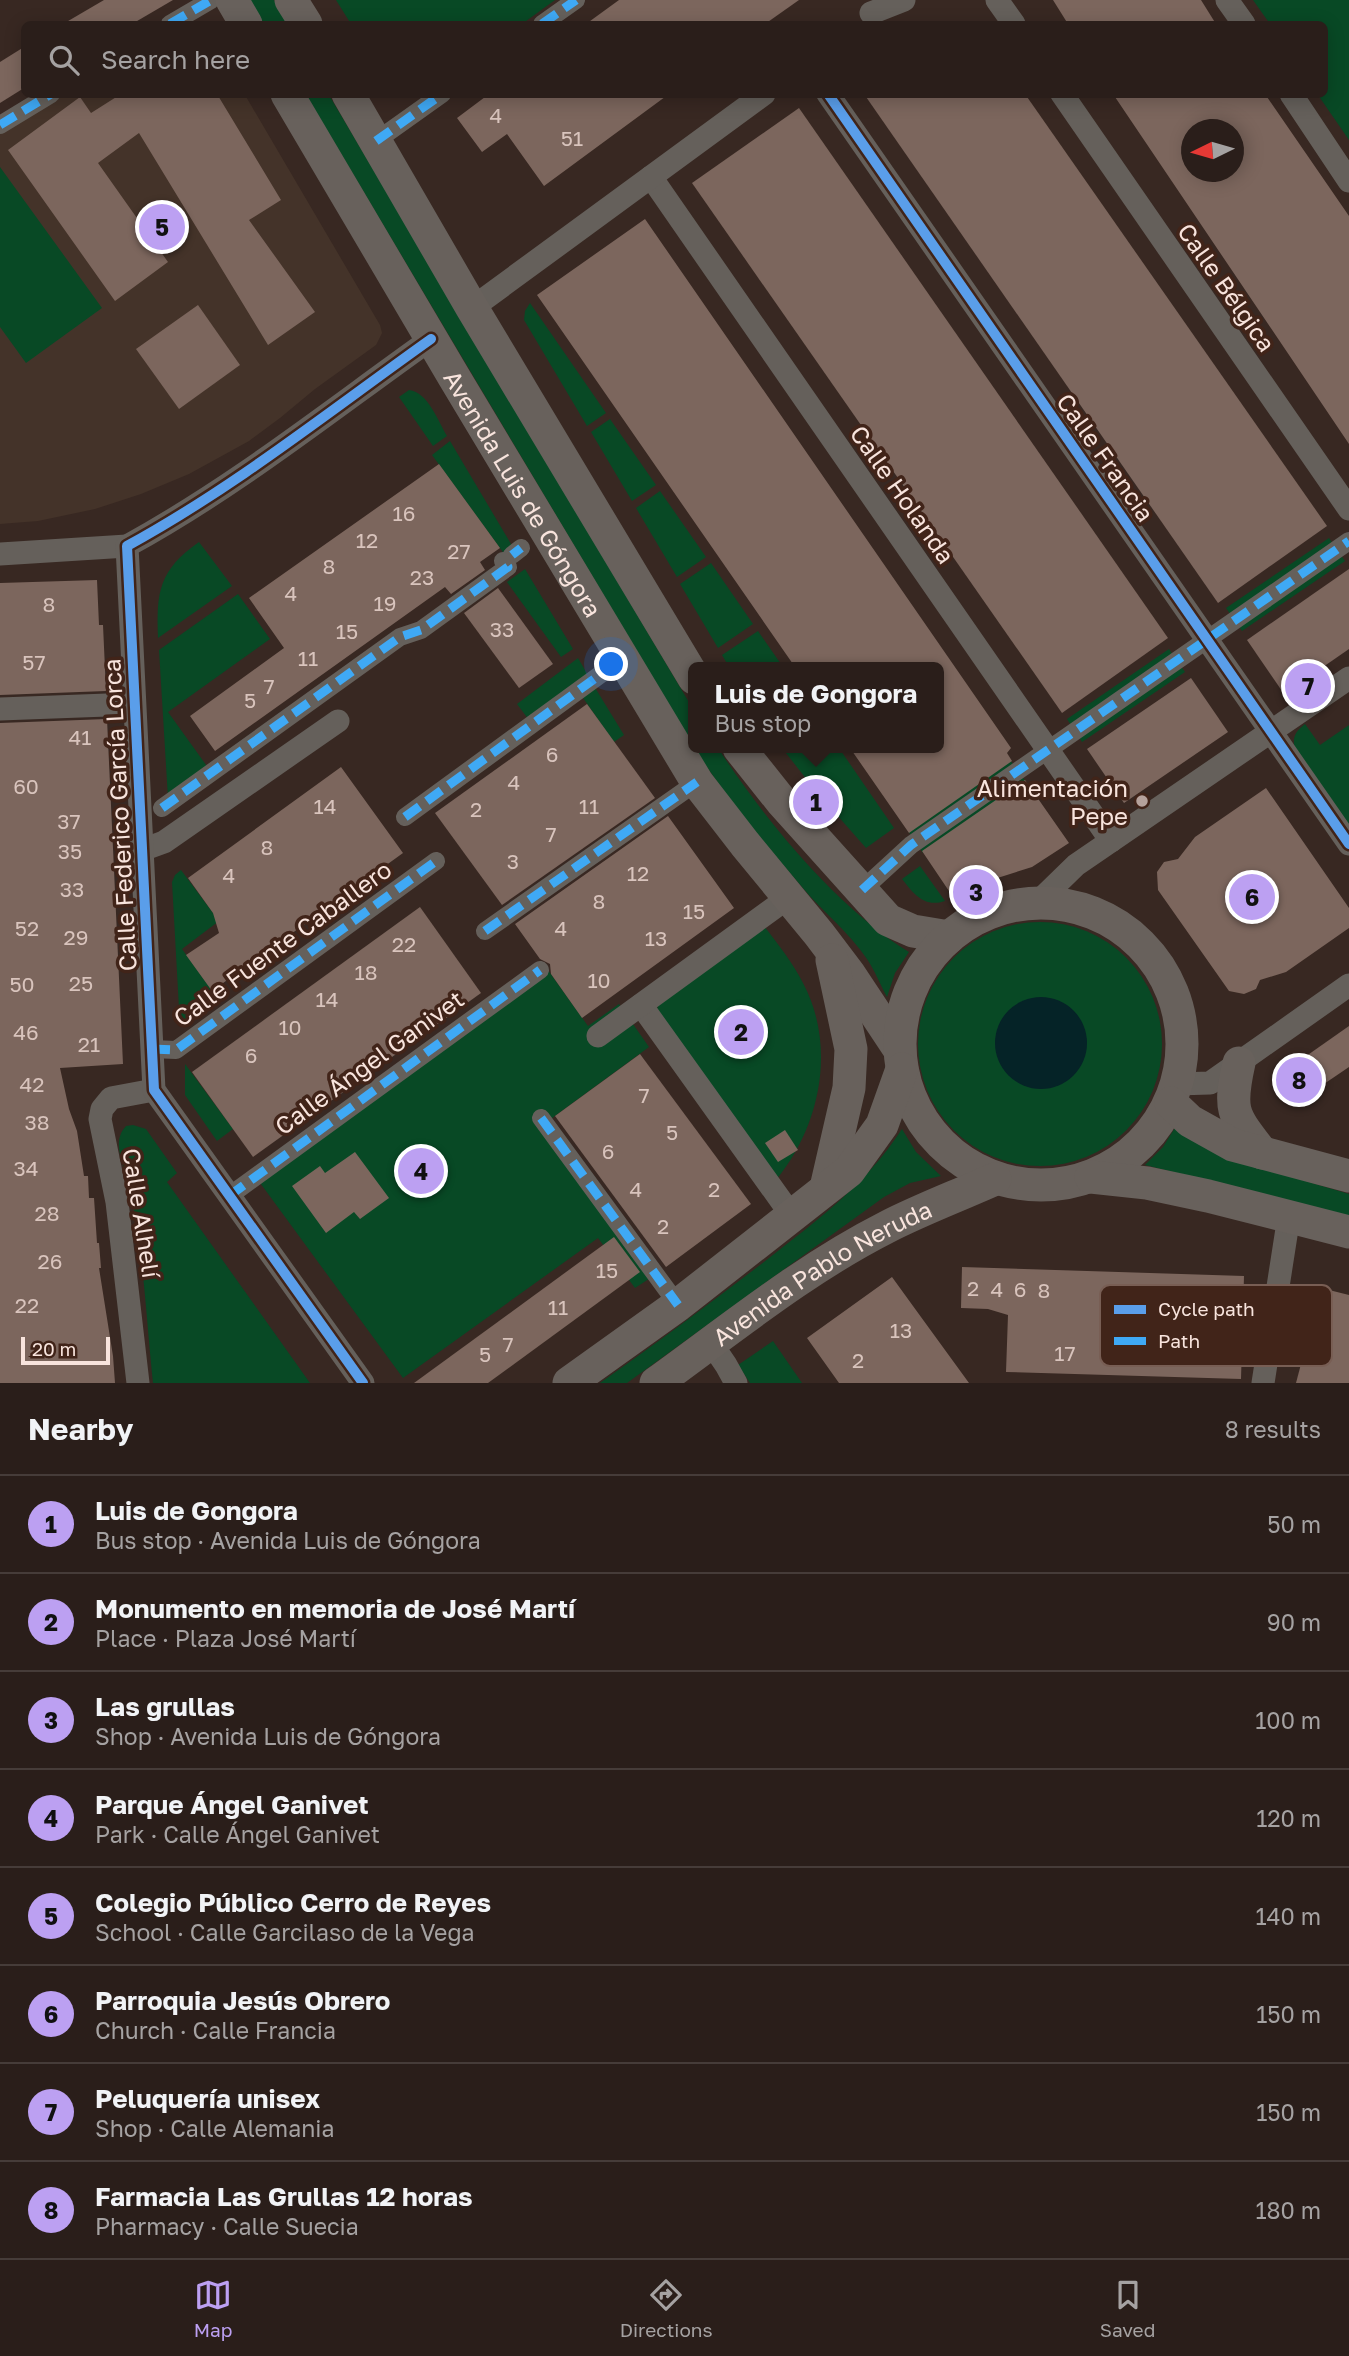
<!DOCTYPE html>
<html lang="en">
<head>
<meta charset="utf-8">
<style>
  :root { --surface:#2a1e1a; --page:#362b27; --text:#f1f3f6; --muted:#a5a2a2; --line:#463c39; --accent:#bca0f2 }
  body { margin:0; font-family:"Golos Text",sans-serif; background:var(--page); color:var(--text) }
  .compass { position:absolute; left:1181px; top:119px; width:63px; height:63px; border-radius:50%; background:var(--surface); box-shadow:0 4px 18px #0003; rotate:265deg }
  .scale { position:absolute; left:21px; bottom:18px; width:89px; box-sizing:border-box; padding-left:7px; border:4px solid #f8e4dd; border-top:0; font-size:19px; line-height:24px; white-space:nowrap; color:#f8e4dd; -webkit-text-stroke:5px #412419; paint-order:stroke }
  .you { position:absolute; left:612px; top:665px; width:24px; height:24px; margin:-18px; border:5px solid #fff; border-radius:50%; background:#1a73e8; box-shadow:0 0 0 10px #1a73e833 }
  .badge { display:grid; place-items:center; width:46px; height:46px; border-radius:50%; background:var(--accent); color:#111; font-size:23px; font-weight:700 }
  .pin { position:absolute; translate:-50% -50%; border:4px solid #fff; box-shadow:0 2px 7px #0006 }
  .popup { position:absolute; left:688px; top:662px; width:256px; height:91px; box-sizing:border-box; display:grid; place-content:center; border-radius:10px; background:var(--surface); filter:drop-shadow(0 2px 5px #0005); font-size:23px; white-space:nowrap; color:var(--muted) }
  .popup b { font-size:26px; color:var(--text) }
  .popup::after { content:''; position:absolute; left:50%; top:100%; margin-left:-14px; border:14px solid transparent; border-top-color:var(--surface) }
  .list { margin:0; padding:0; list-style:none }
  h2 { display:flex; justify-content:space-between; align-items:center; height:91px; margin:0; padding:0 28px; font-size:30px }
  h2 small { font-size:23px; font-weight:400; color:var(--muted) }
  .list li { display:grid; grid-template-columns:46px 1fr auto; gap:21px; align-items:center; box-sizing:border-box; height:98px; padding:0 28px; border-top:2px solid var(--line) }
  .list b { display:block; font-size:26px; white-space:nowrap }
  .list p { margin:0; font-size:23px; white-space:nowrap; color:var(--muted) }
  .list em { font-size:23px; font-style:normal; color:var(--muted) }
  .icon { flex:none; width:38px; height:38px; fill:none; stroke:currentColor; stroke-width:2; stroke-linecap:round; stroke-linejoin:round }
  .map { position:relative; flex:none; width:1349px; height:1383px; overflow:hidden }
  .search { position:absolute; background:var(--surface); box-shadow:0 4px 18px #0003; left:21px; right:21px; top:21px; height:77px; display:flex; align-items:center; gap:18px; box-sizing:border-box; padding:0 24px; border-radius:10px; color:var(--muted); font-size:26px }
  .sheet { height:875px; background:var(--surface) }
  nav { display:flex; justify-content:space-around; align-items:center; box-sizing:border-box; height:98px; border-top:2px solid var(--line); background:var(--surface); font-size:19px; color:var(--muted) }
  nav a { display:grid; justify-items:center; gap:4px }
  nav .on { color:var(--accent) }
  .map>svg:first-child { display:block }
</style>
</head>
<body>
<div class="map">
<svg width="1349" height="1383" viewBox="0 0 1349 1383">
  <rect width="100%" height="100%" fill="#382822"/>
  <polygon fill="#443329" points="61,95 245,95 380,325 382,333 376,345 315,389 280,418 249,441 189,474 141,494 95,509 38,521 0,524 0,130"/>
  <g fill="#084925">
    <polygon points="250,0 274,0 288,24 264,24"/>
    <polygon points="336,0 555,0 522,24 351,24"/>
    <polygon points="1253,0 1349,0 1349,140 1318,95 1324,94 1324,24 1270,24"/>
    <polygon points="306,95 329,95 693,709 694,747"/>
    <polygon points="0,167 102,308 26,363 0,327"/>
    <polygon points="530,303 606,413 587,426 524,320 525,311"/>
    <path d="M409,390C428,392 438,421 447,436L433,446L399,397Z"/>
    <polygon points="610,419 656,485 632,501 591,432"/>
    <polygon points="450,441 514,549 505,555 432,455"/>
    <polygon points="660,491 706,557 677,577 636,508"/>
    <polygon points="1329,538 1345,561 1242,631 1226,608"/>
    <path d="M199,542L232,586L158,638C156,592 159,570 199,542Z"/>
    <polygon points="711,563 753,624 718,648 680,584"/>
    <polygon points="525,569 573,649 561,657 507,582"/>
    <polygon points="238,594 270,639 168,712 209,769 168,798 159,650"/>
    <polygon points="758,631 783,667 729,667 722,655"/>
    <polygon points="1169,649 1185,672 1082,742 1067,719"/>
    <polygon points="578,658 589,677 529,720 517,704"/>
    <polygon points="594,686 624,735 614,742 581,695"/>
    <path d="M1305,724L1320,745L1349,725V826L1295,750C1292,737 1295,732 1305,724Z"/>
    <path d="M694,748H718C765,820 836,907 909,952L895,973L887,997C880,984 875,971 867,959C849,932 823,912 802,887C764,843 726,797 694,748Z"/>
    <polygon points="782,748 839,748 894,828 866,848 815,790"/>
    <polygon points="1010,760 1026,782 923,853 908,831"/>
    <path d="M920,866L945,901C924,908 914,894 902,879Z"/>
    <polygon points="181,870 219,921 182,949 218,999 180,1026 172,882 175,875"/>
    <circle cx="1040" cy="1044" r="122"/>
    <path d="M764,926C778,944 793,963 803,983C837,1047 820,1127 776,1180L657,1011L658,1003Z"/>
    <polygon points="545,966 588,1026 619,1004 649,1047 548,1121 658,1273 635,1288 598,1238 403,1378 255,1176"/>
    <polygon points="185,1064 233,1129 217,1141 185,1095"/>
    <path d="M133,1125L146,1129L177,1173L167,1182L310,1383H153C146,1317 143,1241 127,1177C122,1160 112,1141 126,1126Z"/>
    <polygon points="1176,1126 1218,1155 1349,1194 1349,1216 1145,1165 1163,1147"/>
    <path d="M902,1129L916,1152L941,1176L910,1183L884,1197L627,1383H600C656,1344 710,1303 764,1262C817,1220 864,1187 902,1129Z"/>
    <polygon points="773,1341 802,1383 750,1383 738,1365"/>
  </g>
  <circle fill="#052327" cx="1041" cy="1043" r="46"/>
  <g fill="#7c665d" fill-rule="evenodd">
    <polygon points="104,0 173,0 132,24 63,24"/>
    <polygon points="619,0 799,0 765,24 586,24"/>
    <polygon points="1053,0 1201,0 1216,24 1068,24"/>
    <polygon points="24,47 24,88 0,103 0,62"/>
    <polygon points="121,94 217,94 281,200 249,220 315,312 268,345 139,133 98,163 168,262 115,301 8,150 80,97 91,113"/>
    <polygon points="489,94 669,94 544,186 507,134 482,152 457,118"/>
    <polygon points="864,94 1025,94 1327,526 1218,603"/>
    <path d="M1113,94H1265L1349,216V444ZM1192,130H1234V172H1192Z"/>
    <polygon points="799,108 1168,638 1062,713 692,183"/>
    <polygon points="645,219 1011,748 1007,753 1012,761 909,833 850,748 939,748 939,667 795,667 537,295"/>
    <polygon points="198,305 240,365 179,409 136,349"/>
    <polygon points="439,464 500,548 480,562 485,570 451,594 445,587 215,751 190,716 284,648 249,598"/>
    <polygon points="1349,569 1349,649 1284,694 1247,640"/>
    <polygon points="97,580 99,625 103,625 106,691 0,695 0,583"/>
    <polygon points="498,588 553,664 519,688 464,613"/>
    <polygon points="1191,678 1228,732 1124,803 1087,749"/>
    <polygon points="587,704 655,798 502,905 435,813"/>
    <polygon points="107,719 123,1064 60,1068 69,1109 77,1131 84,1176 88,1176 89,1198 94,1198 97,1243 99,1243 101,1268 99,1268 113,1356 115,1383 0,1383 0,723"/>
    <polygon points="341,767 403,853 212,991 186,955 219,933 213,913 188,878"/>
    <polygon points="1025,780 1069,843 1032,867 988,881 953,897 922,851"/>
    <polygon points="1266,788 1349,908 1349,928 1286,972 1260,980 1256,989 1244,994 1229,991 1158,890 1157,872 1164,862 1178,859 1195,837"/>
    <polygon points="668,816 734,908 582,1018 551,974 550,964 540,959 515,924"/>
    <polygon points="420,907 481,993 253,1157 192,1072"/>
    <polygon points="1349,1026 1349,1067 1321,1086 1302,1059"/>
    <polygon points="640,1054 751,1204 666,1267 555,1116"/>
    <polygon points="785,1130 798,1150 778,1162 765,1143"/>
    <polygon points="355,1152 389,1198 360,1219 354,1212 326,1233 292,1186 320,1166 325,1173"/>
    <polygon points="614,1237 640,1272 488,1383 414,1383"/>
    <polygon points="962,1267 1244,1276 1241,1379 1006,1372 1008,1315 988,1309 961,1308"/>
    <polygon points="892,1277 913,1306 969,1383 839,1383 807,1338"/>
    <polygon points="1321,1288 1349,1295 1349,1383 1296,1383"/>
  </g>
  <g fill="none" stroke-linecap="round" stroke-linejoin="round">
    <g stroke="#65605b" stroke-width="18">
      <polyline points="170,24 211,0"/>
      <polyline points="542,24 576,0"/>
      <polyline points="0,125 51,94"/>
      <polyline points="376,141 442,94"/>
      <polyline points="512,555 521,548"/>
      <polyline points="162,808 400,637 421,630 508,567 503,561"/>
      <polyline points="405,817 623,658"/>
      <polyline points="862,890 911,845 1349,541"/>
      <polyline points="485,931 697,782"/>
      <polyline points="152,1049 176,1050 436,861"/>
      <polyline points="541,1118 678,1305"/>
      <polyline points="229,1196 540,970"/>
    </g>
    <g stroke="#65605b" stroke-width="23">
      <polyline points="997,0 1014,24"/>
      <polyline points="1227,0 1244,24"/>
      <polyline points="871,13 904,0"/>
      <polyline points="828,94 1349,844"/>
      <polyline points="1062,94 1349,509"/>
      <polyline points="1291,94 1349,181"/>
      <polyline points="651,177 1111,841"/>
      <polyline points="472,308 764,94"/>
      <polyline points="0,554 127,546"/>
      <polyline points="0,709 134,704"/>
      <polyline points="142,850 164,842 338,721"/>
      <polyline points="1038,902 1076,865 1349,678"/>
      <polyline points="641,1005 792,1216"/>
      <polyline points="598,1036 789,897"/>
      <polyline points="1176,1084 1210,1083 1349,985"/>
      <polyline points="711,1343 726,1365 736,1383"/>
      <polyline points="138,1383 117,1202 100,1119 102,1109 111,1098 154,1090"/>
      <path d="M363,1383L154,1090L127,546C235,487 331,410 431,339"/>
      <polyline points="1263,1383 1289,1216"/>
    </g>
    <g stroke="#68615c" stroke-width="33">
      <polyline points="232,0 246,24"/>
      <polyline points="291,0 306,24"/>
      <path id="s1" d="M287,94L454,377L697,782L745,844L819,934L850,975L899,1049"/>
      <polyline points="348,94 472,308 694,678"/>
      <polyline points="739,748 782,802 888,920 913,931 949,937"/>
      <circle cx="1041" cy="1044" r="141"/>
      <path d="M1239,1063C1228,1112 1233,1115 1262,1153"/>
      <polyline points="1171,1103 1190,1121 1233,1145 1349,1176"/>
      <polyline points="1091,1177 1147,1183 1208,1196 1349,1232"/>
      <polyline points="826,1188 849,1088 851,1049 832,960"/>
      <polyline points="569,1383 678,1305 849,1171 882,1125 902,1069"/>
      <path id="s2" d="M656,1383C731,1329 804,1269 887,1227C922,1209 960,1195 995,1179"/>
    </g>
    <g stroke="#3fa9f5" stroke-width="9" stroke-dasharray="18 9" stroke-linecap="butt">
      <polyline points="170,24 211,0"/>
      <polyline points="542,24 576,0"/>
      <polyline points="0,125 51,94"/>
      <polyline points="376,141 442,94"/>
      <polyline points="512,555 521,548"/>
      <polyline points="162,808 400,637 421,630 508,567 503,561"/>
      <polyline points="405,817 623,658"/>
      <polyline points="862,890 911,845 1349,541"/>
      <polyline points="485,931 697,782"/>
      <polyline points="152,1049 176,1050 436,861"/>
      <polyline points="541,1118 678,1305"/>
      <polyline points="229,1196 540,970"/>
    </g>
    <defs>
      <g id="cycleway">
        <polyline points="828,94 1349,844"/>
        <path d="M363,1383L154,1090L127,546C235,487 331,410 431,339"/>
      </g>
    </defs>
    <use href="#cycleway" stroke="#412419" stroke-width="15"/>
    <use href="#cycleway" stroke="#5a9eea" stroke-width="10"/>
  </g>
  <circle fill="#b5a29c" stroke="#412419" stroke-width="2.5" cx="1142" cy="801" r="7"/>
  <g text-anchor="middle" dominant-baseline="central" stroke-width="7" stroke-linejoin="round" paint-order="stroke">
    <g font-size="21" fill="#d9c4bd">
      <text x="496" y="115">4</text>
      <text x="572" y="138">51</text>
      <text x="404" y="513">16</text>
      <text x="367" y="540">12</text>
      <text x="459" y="551">27</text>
      <text x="329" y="566">8</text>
      <text x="422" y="577">23</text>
      <text x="291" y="593">4</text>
      <text x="385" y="603">19</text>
      <text x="49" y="604">8</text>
      <text x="502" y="629">33</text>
      <text x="347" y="631">15</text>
      <text x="308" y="658">11</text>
      <text x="34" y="662">57</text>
      <text x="269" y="686">7</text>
      <text x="250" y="700">5</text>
      <text x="80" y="737">41</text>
      <text x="552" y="754">6</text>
      <text x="514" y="782">4</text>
      <text x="26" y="786">60</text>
      <text x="325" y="806">14</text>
      <text x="589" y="806">11</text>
      <text x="476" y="809">2</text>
      <text x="69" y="821">37</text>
      <text x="551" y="834">7</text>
      <text x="267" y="847">8</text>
      <text x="70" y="851">35</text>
      <text x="513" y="861">3</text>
      <text x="638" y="873">12</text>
      <text x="229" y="875">4</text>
      <text x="72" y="889">33</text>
      <text x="599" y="901">8</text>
      <text x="694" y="911">15</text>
      <text x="27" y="928">52</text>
      <text x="561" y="928">4</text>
      <text x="76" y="937">29</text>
      <text x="656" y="938">13</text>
      <text x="404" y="944">22</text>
      <text x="366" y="972">18</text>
      <text x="599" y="980">10</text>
      <text x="81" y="983">25</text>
      <text x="22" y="984">50</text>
      <text x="327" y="999">14</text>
      <text x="290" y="1027">10</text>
      <text x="26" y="1032">46</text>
      <text x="89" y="1044">21</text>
      <text x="251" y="1055">6</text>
      <text x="32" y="1084">42</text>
      <text x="644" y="1095">7</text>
      <text x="37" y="1122">38</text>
      <text x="672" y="1132">5</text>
      <text x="608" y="1151">6</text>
      <text x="26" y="1168">34</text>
      <text x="636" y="1189">4</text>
      <text x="714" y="1189">2</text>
      <text x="47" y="1213">28</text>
      <text x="663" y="1226">2</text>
      <text x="50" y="1261">26</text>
      <text x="607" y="1270">15</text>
      <text x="973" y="1288">2</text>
      <text x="997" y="1289">4</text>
      <text x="1020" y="1289">6</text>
      <text x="1044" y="1290">8</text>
      <text x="27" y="1305">22</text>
      <text x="558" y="1307">11</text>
      <text x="901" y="1330">13</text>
      <text x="508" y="1344">7</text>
      <text x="1065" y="1353">17</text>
      <text x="485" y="1354">5</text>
      <text x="858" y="1360">2</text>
    </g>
    <g font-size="24" fill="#f8e4dd" stroke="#412419">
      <text transform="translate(1227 287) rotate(55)">Calle Bélgica</text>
      <text transform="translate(1106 457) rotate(55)">Calle Francia</text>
      <text stroke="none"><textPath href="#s1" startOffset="464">Avenida Luis de Góngora</textPath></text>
      <text transform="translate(903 494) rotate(55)">Calle Holanda</text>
      <text transform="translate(119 815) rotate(-93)">Calle Federico García Lorca</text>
      <text transform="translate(282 943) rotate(-36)">Calle Fuente Caballero</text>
      <text transform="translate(369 1062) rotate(-36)">Calle Ángel Ganivet</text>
      <text transform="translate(142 1213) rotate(81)">Calle Alhelí</text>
      <text stroke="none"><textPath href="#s2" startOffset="200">Avenida Pablo Neruda</textPath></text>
    </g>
    <g font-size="24" fill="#f8e4dd" stroke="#412419" text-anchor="end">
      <text x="1128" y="787">Alimentación<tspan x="1128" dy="28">Pepe</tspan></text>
    </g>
  </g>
  <rect x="1100" y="1285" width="232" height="81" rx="10" fill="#412419" stroke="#785e54" stroke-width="2"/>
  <rect x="1114" y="1305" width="32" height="9" fill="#5a9eea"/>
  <rect x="1114" y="1337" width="32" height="8" fill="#3fa9f5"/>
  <g font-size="19" fill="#f8e4dd">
    <text x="1158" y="1316">Cycle path</text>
    <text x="1158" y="1348">Path</text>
  </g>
</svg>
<svg class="compass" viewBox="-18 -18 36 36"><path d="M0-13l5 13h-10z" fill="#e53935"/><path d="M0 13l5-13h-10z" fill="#a5a2a2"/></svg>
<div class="scale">20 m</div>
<div class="you"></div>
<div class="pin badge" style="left:816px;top:802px">1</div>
<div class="popup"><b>Luis de Gongora</b>Bus stop</div>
<div class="pin badge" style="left:741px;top:1032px">2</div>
<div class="pin badge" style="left:976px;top:892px">3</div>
<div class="pin badge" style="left:421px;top:1171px">4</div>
<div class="pin badge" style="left:162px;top:227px">5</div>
<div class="pin badge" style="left:1252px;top:897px">6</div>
<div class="pin badge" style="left:1308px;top:686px">7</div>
<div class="pin badge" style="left:1299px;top:1080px">8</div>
<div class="search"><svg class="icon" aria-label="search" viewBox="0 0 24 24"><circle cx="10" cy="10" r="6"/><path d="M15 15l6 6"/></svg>Search here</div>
</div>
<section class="sheet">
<h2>Nearby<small>8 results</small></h2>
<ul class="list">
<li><span class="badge">1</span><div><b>Luis de Gongora</b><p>Bus stop · Avenida Luis de Góngora</p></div><em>50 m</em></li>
<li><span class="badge">2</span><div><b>Monumento en memoria de José Martí</b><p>Place · Plaza José Martí</p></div><em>90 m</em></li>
<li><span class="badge">3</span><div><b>Las grullas</b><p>Shop · Avenida Luis de Góngora</p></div><em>100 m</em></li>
<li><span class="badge">4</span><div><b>Parque Ángel Ganivet</b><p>Park · Calle Ángel Ganivet</p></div><em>120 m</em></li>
<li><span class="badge">5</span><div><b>Colegio Público Cerro de Reyes</b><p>School · Calle Garcilaso de la Vega</p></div><em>140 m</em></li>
<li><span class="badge">6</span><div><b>Parroquia Jesús Obrero</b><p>Church · Calle Francia</p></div><em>150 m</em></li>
<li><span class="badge">7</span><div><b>Peluquería unisex</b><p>Shop · Calle Alemania</p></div><em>150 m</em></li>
<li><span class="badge">8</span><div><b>Farmacia Las Grullas 12 horas</b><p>Pharmacy · Calle Suecia</p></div><em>180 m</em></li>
</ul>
</section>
<nav>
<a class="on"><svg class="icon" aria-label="map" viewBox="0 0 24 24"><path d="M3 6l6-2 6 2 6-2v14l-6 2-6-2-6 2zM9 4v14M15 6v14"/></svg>Map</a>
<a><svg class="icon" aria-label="directions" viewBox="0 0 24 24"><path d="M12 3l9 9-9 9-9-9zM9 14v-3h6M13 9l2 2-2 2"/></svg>Directions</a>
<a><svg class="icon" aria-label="saved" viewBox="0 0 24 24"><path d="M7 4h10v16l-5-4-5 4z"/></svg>Saved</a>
</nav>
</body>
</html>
